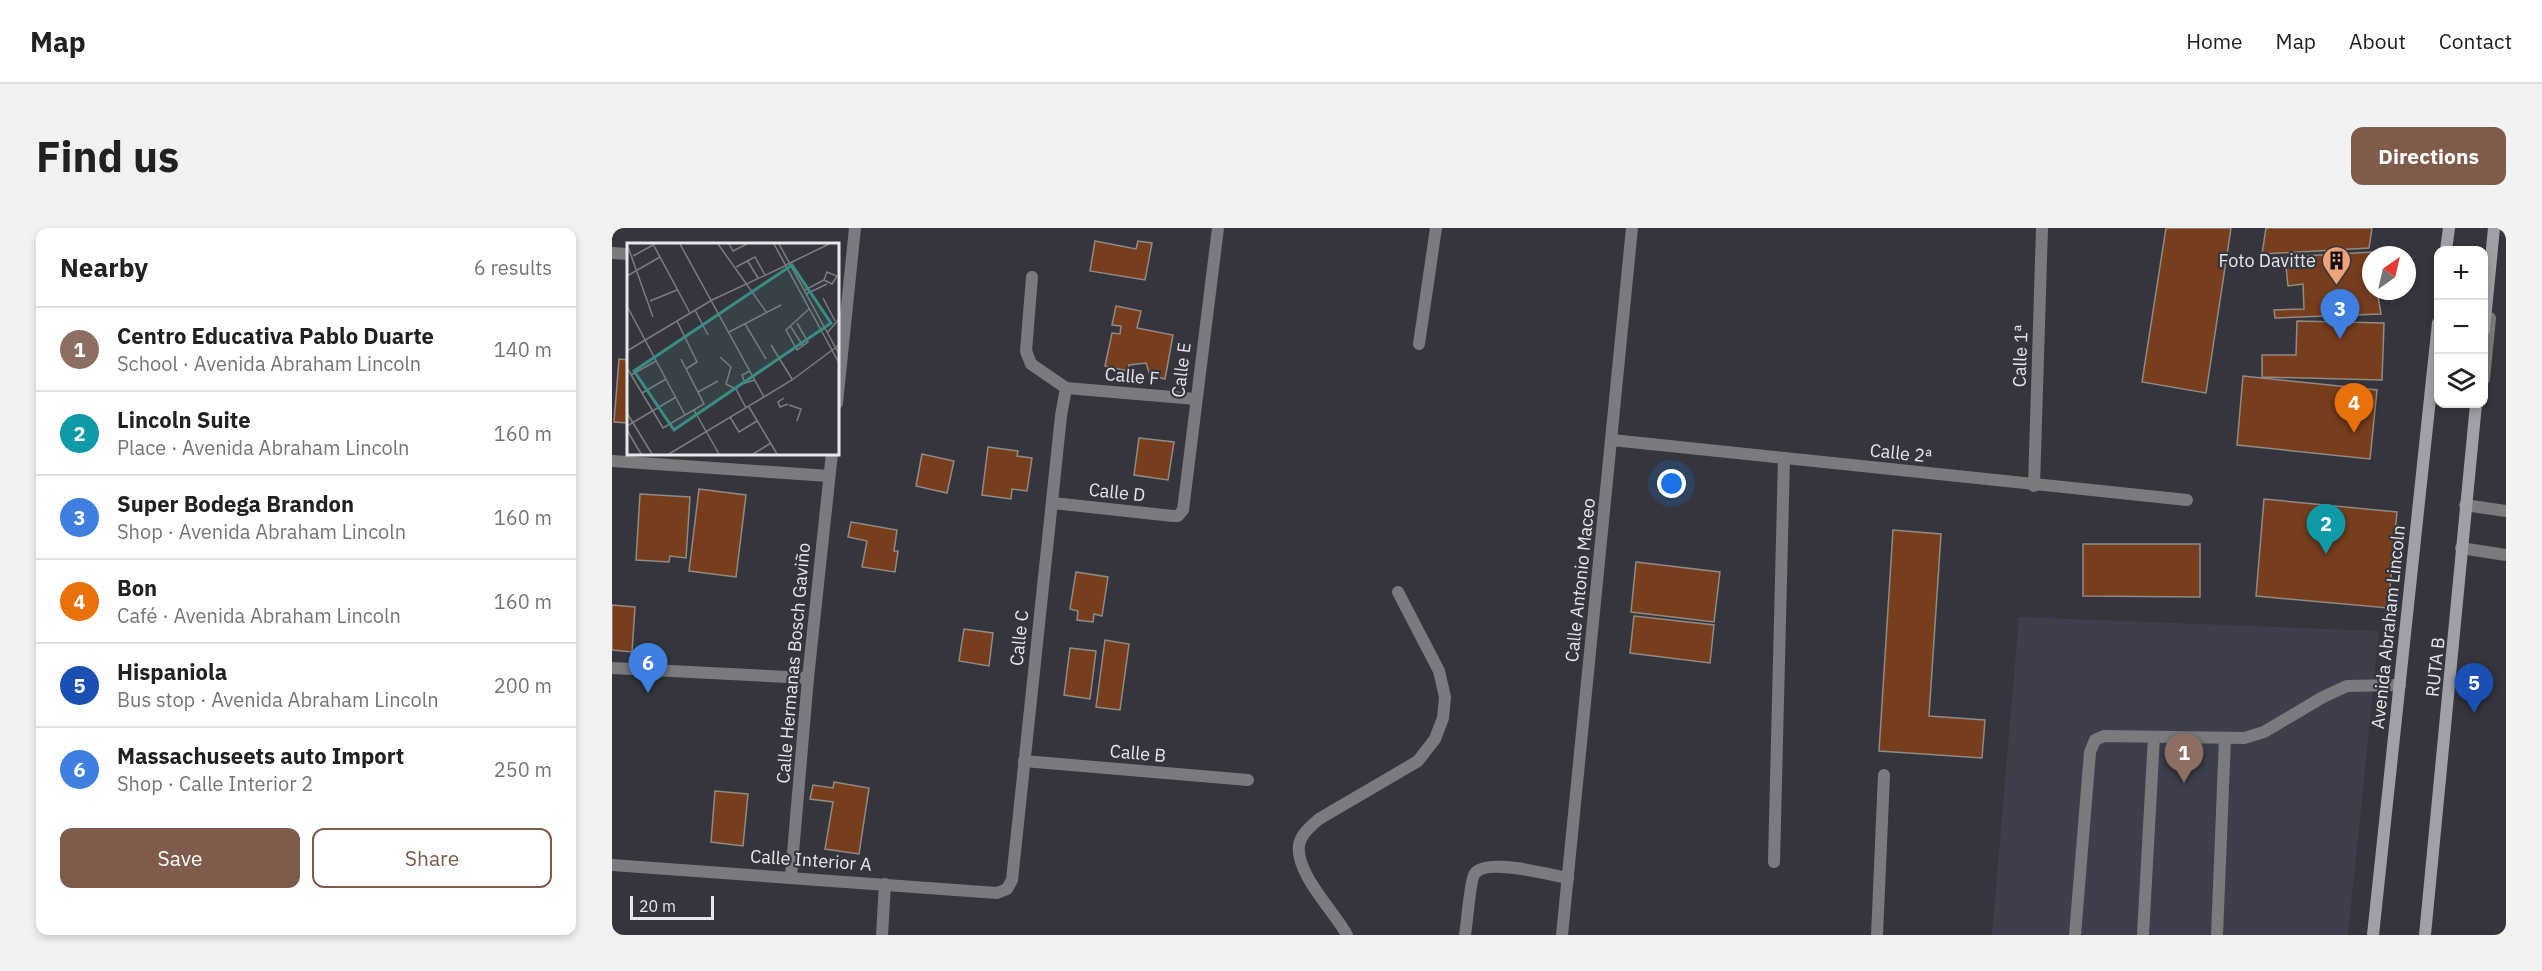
<!DOCTYPE html>
<html lang="en">
<head>
<meta charset="utf-8">
<style>
  :root { --surface:#fff; --page:#f2f2f2; --text:#202124; --muted:#757577; --line:#e0e0e0; --accent:#7e5b4b }
  body { margin:0; font-family:"IBM Plex Sans",sans-serif; background:var(--page); color:var(--text) }
  .controls { position:absolute; right:18px; top:18px; display:grid; overflow:hidden; border-radius:12px; box-shadow:0 3px 9px #0003 }
  .controls button { width:54px; height:54px; display:grid; place-items:center; padding:0; border:0; border-bottom:2px solid var(--line); background:var(--surface); color:var(--text); font:30px sans-serif }
  .compass { position:absolute; left:1750px; top:18px; width:54px; height:54px; border-radius:50%; background:var(--surface); box-shadow:0 3px 9px #0003; rotate:34deg }
  .scale { position:absolute; left:18px; bottom:15px; width:84px; box-sizing:border-box; padding-left:6px; border:3px solid #e7e7ec; border-top:0; font-size:16px; line-height:21px; white-space:nowrap; color:#e7e7ec; -webkit-text-stroke:4px #35363d; paint-order:stroke }
  .you { position:absolute; left:1060px; top:256px; width:21px; height:21px; margin:-15px; border:4px solid #fff; border-radius:50%; background:#1a73e8; box-shadow:0 0 0 9px #1a73e833 }
  .badge { display:grid; place-items:center; width:39px; height:39px; border-radius:50%; background:var(--accent); color:#fff; font-size:20px; font-weight:700 }
  .pin { position:absolute; translate:-50% -50px; filter:drop-shadow(0 2px 3px #0008) }
  .pin::after { content:''; position:absolute; top:32px; width:21px; height:18px; background:inherit; clip-path:polygon(0 0,100% 0,50% 100%) }
  .list { margin:0; padding:0; list-style:none }
  h2 { display:flex; justify-content:space-between; align-items:center; height:78px; margin:0; padding:0 24px; font-size:26px }
  h2 small { font-size:20px; font-weight:400; color:var(--muted) }
  .list li { display:grid; grid-template-columns:39px 1fr auto; gap:18px; align-items:center; box-sizing:border-box; height:84px; padding:0 24px; border-top:2px solid var(--line) }
  .list b { display:block; font-size:22px; white-space:nowrap }
  .list p { margin:0; font-size:20px; white-space:nowrap; color:var(--muted) }
  .list em { font-size:20px; font-style:normal; color:var(--muted) }
  .actions { display:flex; gap:12px; padding:18px 24px }
  .actions a { flex:1; padding:14px 0; border:2px solid var(--accent); border-radius:12px; text-align:center; font-size:21px; color:var(--accent) }
  .actions .main { background:var(--accent); color:#fff }
  .icon { flex:none; width:33px; height:33px; fill:none; stroke:currentColor; stroke-width:2; stroke-linecap:round; stroke-linejoin:round }
  .map { position:relative; flex:none; width:1894px; height:707px; overflow:hidden; border-radius:12px }
  header { display:flex; align-items:center; gap:36px; box-sizing:border-box; height:84px; padding:0 30px; background:var(--surface); border-bottom:2px solid var(--line) }
  header strong { font-size:28px }
  nav { display:flex; gap:33px; margin-inline-start:auto; font-size:21px }
  .intro { display:flex; align-items:center; justify-content:space-between; box-sizing:border-box; height:144px; padding:0 36px }
  h1 { margin:0; font-size:42px }
  .button { padding:15px 27px; border-radius:12px; background:var(--accent); color:#fff; font-size:21px; font-weight:700 }
  main { display:flex; gap:36px; padding:0 36px }
  aside { flex:1; background:var(--surface); border-radius:12px; box-shadow:0 3px 9px #0003 }
  .map>svg:first-child { display:block }
</style>
</head>
<body>
<header>
<strong>Map</strong>
<nav><a>Home</a><a>Map</a><a>About</a><a>Contact</a></nav>
</header>
<div class="intro"><h1>Find us</h1><a class="button">Directions</a></div>
<main>
<aside>
<h2>Nearby<small>6 results</small></h2>
<ul class="list">
<li><span class="badge" style="background:#8d6e63">1</span><div><b>Centro Educativa Pablo Duarte</b><p>School · Avenida Abraham Lincoln</p></div><em>140 m</em></li>
<li><span class="badge" style="background:#0f9aa8">2</span><div><b>Lincoln Suite</b><p>Place · Avenida Abraham Lincoln</p></div><em>160 m</em></li>
<li><span class="badge" style="background:#3f7fe0">3</span><div><b>Super Bodega Brandon</b><p>Shop · Avenida Abraham Lincoln</p></div><em>160 m</em></li>
<li><span class="badge" style="background:#e8710a">4</span><div><b>Bon</b><p>Café · Avenida Abraham Lincoln</p></div><em>160 m</em></li>
<li><span class="badge" style="background:#1a4fb4">5</span><div><b>Hispaniola</b><p>Bus stop · Avenida Abraham Lincoln</p></div><em>200 m</em></li>
<li><span class="badge" style="background:#3f7fe0">6</span><div><b>Massachuseets auto Import</b><p>Shop · Calle Interior 2</p></div><em>250 m</em></li>
</ul>
<div class="actions"><a class="main">Save</a><a>Share</a></div>
</aside>
<div class="map">
<svg width="1894" height="707" viewBox="0 0 1894 707">
  <rect width="100%" height="100%" fill="#35363d"/>
  <polygon fill="#3e3f4c" points="1407,389 1767,403 1736,707 1380,707"/>
  <g fill="#773e1e" stroke="#928a85" stroke-width="1.5">
    <polygon points="1554,0 1619,0 1594,165 1530,154"/>
    <polygon points="1654,0 1760,0 1757,20 1650,26"/>
    <polygon points="483,13 524,21 526,13 540,15 533,52 478,43"/>
    <polygon points="1760,24 1759,63 1765,63 1769,86 1663,90 1662,82 1692,81 1691,56 1676,58 1673,29"/>
    <polygon points="504,78 529,83 525,100 561,107 553,151 538,147 534,135 517,137 516,143 493,138 500,105 508,106 509,98 500,97"/>
    <polygon points="1685,93 1772,95 1770,152 1650,149 1650,127 1684,127"/>
    <polygon points="7,131 16,132 16,195 2,194"/>
    <polygon points="1631,148 1765,162 1758,231 1625,217"/>
    <polygon points="527,210 562,214 556,252 522,247"/>
    <polygon points="376,219 406,223 405,228 420,230 415,263 400,261 399,271 370,267"/>
    <polygon points="310,226 342,233 335,265 304,258"/>
    <polygon points="87,261 134,267 124,349 77,343"/>
    <polygon points="28,266 78,269 74,330 58,328 57,334 24,332"/>
    <polygon points="1652,271 1785,284 1776,380 1644,368"/>
    <polygon points="239,294 285,302 282,323 286,323 283,344 250,339 255,313 236,309"/>
    <polygon points="1281,302 1329,306 1317,488 1373,492 1370,530 1267,523"/>
    <polygon points="1471,316 1588,316 1588,369 1471,368"/>
    <polygon points="1024,334 1108,344 1102,394 1019,384"/>
    <polygon points="464,344 496,349 490,388 482,386 481,394 465,392 466,383 458,381"/>
    <polygon points="0,377 23,379 20,424 0,422"/>
    <polygon points="1022,388 1102,397 1098,435 1018,425"/>
    <polygon points="352,401 381,405 377,438 347,433"/>
    <polygon points="493,412 517,416 508,482 484,479"/>
    <polygon points="458,420 484,423 478,471 452,467"/>
    <polygon points="222,554 257,560 247,626 213,621 221,574 198,571 201,557 221,560"/>
    <polygon points="103,563 136,566 131,618 99,614"/>
  </g>
  <g fill="none" stroke-linecap="round" stroke-linejoin="round">
    <g stroke="#7a7b7e" stroke-width="12">
      <polyline points="807,116 824,0"/>
      <polyline points="1872,151 1878,90"/>
      <polyline points="1853,277 1894,283"/>
      <polyline points="1849,320 1894,327"/>
      <path d="M853,707C855,696 858,653 862,647C871,628 938,647 956,650"/>
      <polyline points="1463,707 1478,524 1483,512 1492,508 1632,510 1652,504 1711,469 1735,458 1788,457"/>
      <polyline points="1531,707 1542,509"/>
      <polyline points="1605,707 1613,510"/>
    </g>
    <g stroke="#7a7b7e" stroke-width="12">
      <polyline points="0,25 16,26"/>
      <polyline points="420,49 414,123 419,136 454,160"/>
      <polyline points="454,160 584,171"/>
      <polyline points="225,175 243,0"/>
      <polyline points="1000,212 1575,272"/>
      <polyline points="0,233 217,248"/>
      <polyline points="1422,258 1430,0"/>
      <polyline points="441,275 561,288 566,288 571,282 606,0"/>
      <polyline points="0,440 196,450"/>
      <polyline points="412,533 636,552"/>
      <polyline points="1162,634 1172,230"/>
      <polyline points="0,637 385,665 395,661 400,652 449,188 454,160"/>
      <polyline points="179,648 196,450 220,225"/>
      <polyline points="270,707 273,656"/>
      <path d="M735,707C722,683 683,645 687,617C689,606 699,598 707,591L806,533L823,511L831,490L833,469L827,443L786,364"/>
      <polyline points="950,707 1020,0"/>
      <polyline points="1265,707 1272,547"/>
    </g>
    <g stroke="#a0a1a7" stroke-width="12">
      <polyline points="1834,22 1837,0"/>
      <polyline points="1872,102 1882,0"/>
      <polyline points="1761,707 1826,95"/>
      <polyline points="1813,707 1864,176"/>
    </g>
  </g>
  <defs>
    <symbol id="building-pin" viewBox="-11 -11 22 30"><path d="M0 17L-7.5 6A9.5 9.5 0 1 1 7.5 6Z" fill="#f0a27a" stroke="#35363d"/><path d="M-4-6H4V6H1V3H-1V6H-4ZM-2.5-4.3h1.7v1.8h-1.7ZM.8-4.3h1.7v1.8H.8ZM-2.5-1h1.7V.8h-1.7ZM.8-1h1.7V.8H.8Z" fill="#111"/></symbol>
  </defs>
  <g fill-rule="evenodd">
    <use href="#building-pin" x="1708" y="16" width="33" height="45"/>
  </g>
  <g text-anchor="middle" dominant-baseline="central" stroke-width="4.5" stroke-linejoin="round" paint-order="stroke">
    <g font-size="18" fill="#e7e7ec" stroke="#35363d" text-anchor="end">
      <text x="1704" y="32">Foto Davitte</text>
    </g>
    <g font-size="18" fill="#e7e7ec" stroke="#35363d">
      <text transform="translate(1408 128) rotate(-88)">Calle 1ª</text>
      <text transform="translate(569 142) rotate(-83)">Calle E</text>
      <text transform="translate(520 148) rotate(5)">Calle F</text>
      <text transform="translate(1289 225) rotate(6)">Calle 2ª</text>
      <text transform="translate(505 264) rotate(6)">Calle D</text>
      <text transform="translate(968 352) rotate(-84)">Calle Antonio Maceo</text>
      <text transform="translate(1776 399) rotate(-84)">Avenida Abraham Lincoln</text>
      <text transform="translate(407 410) rotate(-84)">Calle C</text>
      <text transform="translate(181 435) rotate(-85)">Calle Hermanas Bosch Gaviño</text>
      <text transform="translate(1823 439) rotate(-84)">RUTA B</text>
      <text transform="translate(526 525) rotate(5)">Calle B</text>
      <text transform="translate(199 632) rotate(4)">Calle Interior A</text>
    </g>
  </g>
  <g transform="translate(15 15)">
    <rect width="212" height="212" fill="#35363d"/>
    <path fill="none" stroke="#7c7d83" stroke-width="1.5" d="M0,1L26,74M26,1L63,70M53,1L137,154M91,1L140,70M102,1L106,8L120,1M147,1L212,120M152,1L212,111M6,13L28,1M120,17L131,35M159,22L202,1M109,24L128,14L138,32M0,33L33,14M178,47L197,37L200,29L210,33L205,41L197,37M179,51L200,41M196,55L208,78M23,58L50,47M0,63L58,172M68,67L81,92M50,78L70,119L59,126M170,80L181,99L170,107L159,87L182,66M118,81L139,116M164,84L176,103M102,89L154,62M200,90L212,76M144,102L165,136M0,108L85,57L158,23M93,114L104,124L99,141L109,146L119,165M0,125L36,185L77,161L54,116M123,128L115,132L118,140L128,137M4,132L29,118M71,149L91,138M15,150L39,136M157,155L151,159L153,164L161,161M162,162L174,166L170,178M122,164L150,211M67,167L92,211M0,170L25,211M103,174L112,189L130,178M0,183L49,154M0,187L14,211M42,211L165,137L212,102M126,211L144,200"/>
    <path fill="#3a8d87" fill-opacity="0.15" stroke="#3a8d87" stroke-width="3" d="M165,22L204,80L47,187L7,128Z"/>
    <rect width="212" height="212" fill="none" stroke="#e7e7ec" stroke-width="3"/>
  </g>
</svg>
<div class="controls">
<button>+</button>
<button>−</button>
<button><svg class="icon" aria-label="layers" viewBox="0 0 24 24"><path d="M12 4l9 5-9 5-9-5zM3 14l9 5 9-5"/></svg></button>
</div>
<svg class="compass" viewBox="-18 -18 36 36"><path d="M0-13l5 13h-10z" fill="#e53935"/><path d="M0 13l5-13h-10z" fill="#757577"/></svg>
<div class="scale">20 m</div>
<div class="you"></div>
<div class="pin badge" style="left:1572px;top:555px;background:#8d6e63">1</div>
<div class="pin badge" style="left:1714px;top:326px;background:#0f9aa8">2</div>
<div class="pin badge" style="left:1728px;top:111px;background:#3f7fe0">3</div>
<div class="pin badge" style="left:1742px;top:205px;background:#e8710a">4</div>
<div class="pin badge" style="left:1862px;top:485px;background:#1a4fb4">5</div>
<div class="pin badge" style="left:36px;top:465px;background:#3f7fe0">6</div>
</div>
</main>
</body>
</html>
